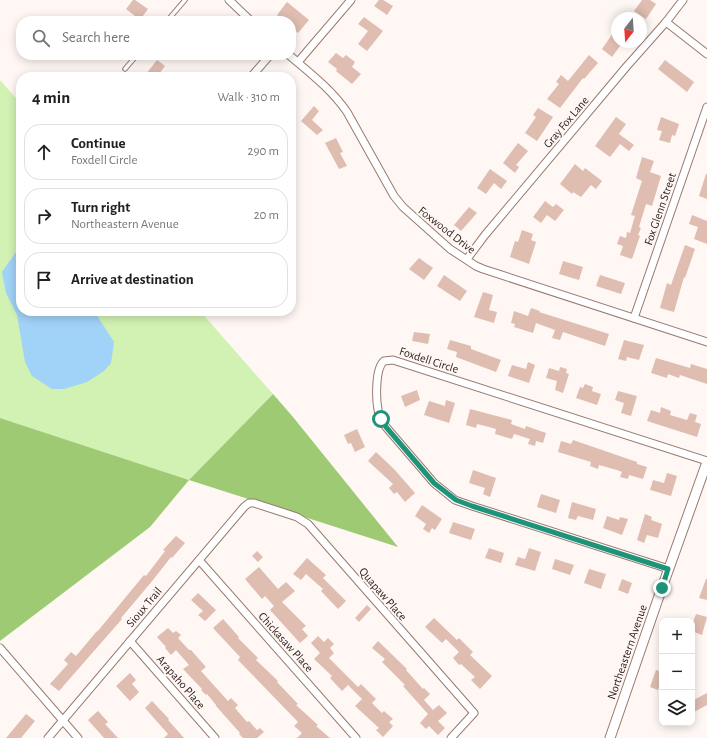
<!DOCTYPE html>
<html lang="en">
<head>
<meta charset="utf-8">
<style>
  :root { --surface:#fff; --page:#f6f6f6; --text:#202124; --muted:#757577; --line:#e0e0e0 }
  body { margin:0; font-family:"Alegreya Sans",sans-serif; background:var(--page); color:var(--text) }
  .controls { position:absolute; right:12px; bottom:12px; display:grid; overflow:hidden; border-radius:8px; box-shadow:0 2px 10px #0003 }
  .controls button { width:36px; height:36px; display:grid; place-items:center; padding:0; border:0; border-bottom:1px solid var(--line); background:var(--surface); color:var(--text); font:20px sans-serif }
  .compass { position:absolute; left:611px; top:12px; width:36px; height:36px; border-radius:50%; background:var(--surface); box-shadow:0 2px 10px #0003; rotate:197deg }
  .stop { position:absolute; width:12px; height:12px; margin:-9px; border:3px solid #1d9479; border-radius:50%; background:#fff }
  .stop.end { background:#1d9479; border-color:#fff; box-shadow:0 1px 4px #0008 }
  .list { margin:0; padding:0; list-style:none }
  h2 { display:flex; justify-content:space-between; align-items:center; height:52px; margin:0; padding:0 16px; font-size:17px }
  h2 small { font-size:13px; font-weight:400; color:var(--muted) }
  .list li { display:grid; grid-template-columns:26px 1fr auto; gap:12px; align-items:center; box-sizing:border-box; height:56px; margin:0 8px 8px; padding:0 8px; border:1px solid var(--line); border-radius:16px }
  .list b { display:block; font-size:15px; white-space:nowrap }
  .list p { margin:0; font-size:13px; white-space:nowrap; color:var(--muted) }
  .list em { font-size:13px; font-style:normal; color:var(--muted) }
  .icon { flex:none; width:22px; height:22px; fill:none; stroke:currentColor; stroke-width:2; stroke-linecap:round; stroke-linejoin:round }
  .map { position:relative; flex:none; width:707px; height:738px; overflow:hidden }
  .search { position:absolute; background:var(--surface); box-shadow:0 2px 10px #0003; left:16px; top:16px; width:280px; height:44px; display:flex; align-items:center; gap:10px; box-sizing:border-box; padding:0 14px; border-radius:16px; color:var(--muted); font-size:15px }
  .panel { position:absolute; background:var(--surface); box-shadow:0 2px 10px #0003; left:16px; top:72px; width:280px; height:244px; border-radius:16px }
  .map>svg:first-child { display:block }
</style>
</head>
<body>
<div class="map">
<svg width="707" height="738" viewBox="0 0 707 738">
  <rect width="100%" height="100%" fill="#fef7f4"/>
  <polygon fill="#d1f2b3" points="0,80 21,104 21,311 200,311 273,394 189,480 0,418"/>
  <polygon fill="#9fca74" points="273,394 293,417 398,547 189,480 150,527 0,641 0,418 189,480"/>
  <polygon fill="#a1d2f7" points="21,245 21,311 94,311 114,342 111,363 104,371 87,382 64,389 52,389 32,376 25,362 17,315 6,293 2,272"/>
  <g fill="#dfbdb1">
    <polygon points="133,0 135,0 148,9 140,20 126,9"/>
    <polygon points="379,0 383,0 393,6 387,15 374,6"/>
    <polygon points="642,0 650,0 656,4 646,19 634,11"/>
    <polygon points="287,2 309,20 298,33 291,27 291,21 284,21 277,15"/>
    <polygon points="364,17 383,31 367,51 358,44 368,31 358,24"/>
    <polygon points="617,27 617,42 623,42 612,57 602,49"/>
    <polygon points="336,53 343,58 346,55 355,62 352,67 361,74 352,84 336,71 337,69 328,62"/>
    <polygon points="589,55 598,63 584,79 583,78 560,108 547,99 559,84 556,82 561,75 568,81"/>
    <polygon points="157,60 165,66 157,77 150,77 146,74"/>
    <polygon points="665,60 694,82 687,92 658,69"/>
    <polygon points="314,106 319,111 312,120 323,130 317,135 301,121"/>
    <polygon points="538,108 553,117 537,141 525,133 536,117 533,115"/>
    <polygon points="616,117 626,124 619,134 634,145 629,151 620,144 610,157 595,146"/>
    <polygon points="661,117 679,124 675,136 672,135 670,143 659,140 662,131 657,130"/>
    <polygon points="336,138 343,152 340,153 347,166 339,169 325,143"/>
    <polygon points="518,143 528,151 516,165 519,167 515,173 503,163"/>
    <polygon points="642,157 654,161 650,172 661,176 652,206 646,204 639,227 641,228 638,235 640,236 632,259 620,255 623,246 617,244 620,236 626,238 627,232 630,233 635,216 631,215 642,181 636,178"/>
    <polygon points="575,164 583,171 585,168 602,181 596,189 591,185 581,197 573,192 572,194 560,184"/>
    <polygon points="490,169 507,181 501,189 494,183 486,194 477,188"/>
    <polygon points="706,174 707,174 707,199 699,196"/>
    <polygon points="545,201 553,207 556,204 564,210 555,221 547,215 541,223 533,217"/>
    <polygon points="469,207 477,213 461,231 454,225"/>
    <polygon points="692,215 707,221 707,244 694,239 698,227 689,224"/>
    <polygon points="522,230 533,234 531,240 536,242 529,264 510,257 515,241 518,242"/>
    <polygon points="685,245 695,249 685,278 684,277 674,312 660,308 667,283 671,285"/>
    <polygon points="419,258 433,268 424,280 409,269"/>
    <polygon points="563,261 583,267 579,280 559,274"/>
    <polygon points="444,275 467,291 460,301 437,286"/>
    <polygon points="600,275 625,283 621,294 596,286"/>
    <polygon points="483,292 493,295 489,310 497,312 494,323 474,317"/>
    <polygon points="531,308 540,311 539,312 609,334 605,346 563,332 560,340 552,338 555,330 536,323 533,333 514,327 515,324 511,323 514,311 528,316"/>
    <polygon points="414,332 430,334 428,344 412,341"/>
    <polygon points="450,340 471,346 471,349 501,360 496,372 456,357 457,352 447,349"/>
    <polygon points="624,340 644,345 639,360 627,357 626,361 618,359"/>
    <polygon points="656,358 690,368 691,364 707,369 707,384 680,375 679,378 668,374 667,378 651,373"/>
    <polygon points="528,362 535,365 529,383 508,376 512,365 526,369"/>
    <polygon points="560,367 567,369 566,373 569,374 563,393 555,390 557,381 546,378 549,368 559,371"/>
    <polygon points="585,384 593,387 592,391 601,394 597,405 576,398 580,387 583,388"/>
    <polygon points="417,390 420,400 405,407 401,396"/>
    <polygon points="618,391 637,396 631,416 621,413 624,403 615,400"/>
    <polygon points="446,400 455,403 449,423 424,415 429,401 445,406"/>
    <polygon points="661,407 671,411 670,415 687,420 690,413 697,415 695,422 701,424 697,437 647,421 651,410 660,413"/>
    <polygon points="470,409 512,420 511,424 525,429 526,426 546,433 543,443 536,441 535,446 528,444 530,439 514,434 512,439 495,434 496,429 489,427 477,424 476,428 466,425"/>
    <polygon points="357,429 365,447 355,452 351,443 348,444 344,435"/>
    <polygon points="573,440 637,462 637,464 647,467 643,479 629,475 628,479 620,477 622,472 617,470 599,465 598,469 590,466 591,462 558,452 561,441 571,444"/>
    <polygon points="376,452 394,469 415,493 405,502 397,492 394,494 389,488 393,484 368,461"/>
    <polygon points="473,470 496,478 490,497 483,494 485,488 469,483"/>
    <polygon points="667,473 677,476 671,496 650,490 653,480 664,483"/>
    <polygon points="541,494 560,500 556,513 537,507"/>
    <polygon points="572,502 596,509 593,520 578,516 576,520 568,518"/>
    <polygon points="422,505 442,519 435,530 432,528 429,533 423,529 426,524 415,516"/>
    <polygon points="645,514 652,517 651,520 662,524 658,538 647,535 644,543 637,540"/>
    <polygon points="607,516 619,520 620,517 628,519 622,535 603,528"/>
    <polygon points="453,522 475,529 471,540 449,533"/>
    <polygon points="176,536 185,543 172,558 171,557 153,580 121,618 122,619 59,691 50,684 68,664 64,660 71,652 76,656 97,631 97,632 144,575 146,576 165,551 163,550"/>
    <polygon points="489,548 504,553 501,563 485,558"/>
    <polygon points="529,548 541,552 535,571 515,565 518,557 525,559"/>
    <polygon points="257,551 263,557 258,562 252,556"/>
    <polygon points="307,558 326,575 323,578 346,601 338,609 321,591 323,589 306,574 301,580 293,574"/>
    <polygon points="555,559 574,565 570,575 552,569"/>
    <polygon points="259,567 278,589 286,582 295,591 282,602 306,626 302,629 308,636 300,643 270,610 274,606 265,596 262,599 245,579"/>
    <polygon points="589,569 606,574 601,589 584,583"/>
    <polygon points="622,579 632,583 628,594 618,590"/>
    <polygon points="706,579 707,579 707,600 699,598"/>
    <polygon points="198,593 216,610 205,621 198,615 203,611 191,600"/>
    <polygon points="367,605 371,609 359,622 355,618"/>
    <polygon points="696,614 707,617 702,635 692,631 692,622 693,622"/>
    <polygon points="434,618 457,640 459,638 473,652 470,655 492,676 480,689 471,680 475,677 461,664 459,665 453,658 459,652 446,639 442,643 425,627"/>
    <polygon points="223,619 239,637 238,638 258,658 256,660 278,681 277,682 298,704 296,705 318,725 316,726 330,738 297,738 302,733 294,726 298,722 238,660 240,657 213,628"/>
    <polygon points="168,628 173,633 176,631 181,635 178,638 189,650 191,650 206,667 201,671 228,701 231,698 238,705 235,708 247,722 249,721 257,730 260,728 264,732 257,738 243,738 239,734 240,733 216,706 216,705 207,694 206,695 201,690 202,689 183,669 189,665 176,650 171,655 165,648 166,647 157,637"/>
    <polygon points="318,636 324,642 328,638 334,644 330,648 334,653 329,658 358,687 361,684 376,699 372,703 382,713 384,711 393,719 389,722 393,726 383,737 376,730 379,728 355,706 362,699 348,685 342,691 330,678 332,676 314,659 320,653 311,643"/>
    <polygon points="378,641 407,669 406,670 423,689 424,688 430,694 424,700 433,710 439,705 447,713 438,721 445,728 438,735 429,726 426,729 420,723 428,714 403,686 405,685 382,662 385,659 372,648"/>
    <polygon points="656,670 662,672 662,678 658,690 650,687"/>
    <polygon points="130,673 136,680 132,684 139,692 130,701 116,686"/>
    <polygon points="707,693 707,705 692,713 692,701"/>
    <polygon points="152,701 169,719 168,720 184,738 164,738 168,734 145,708"/>
    <polygon points="98,711 108,722 105,724 118,738 104,738 88,720"/>
    <polygon points="26,714 35,721 21,738 6,738"/>
  </g>
  <g fill="none" stroke-linecap="round" stroke-linejoin="round">
    <defs>
      <g id="service">
        <polyline points="167,21 185,0"/>
        <polyline points="125,69 137,55"/>
      </g>
      <g id="minor">
        <polyline points="229,0 251,21"/>
        <polyline points="666,22 707,54"/>
        <path d="M289,55C310,73 331,89 347,112L394,196L403,207L450,249L476,266L483,269L707,342"/>
        <polyline points="298,62 351,0"/>
        <polyline points="251,77 270,55"/>
        <polyline points="467,259 485,235 627,66 666,22 683,0"/>
        <polyline points="634,318 707,107"/>
        <polyline points="199,560 356,738"/>
        <path d="M669,569L472,506L455,500L434,483L386,427C382,421 379,416 378,410C376,399 375,368 384,361L393,360L707,461"/>
        <polyline points="130,641 215,738"/>
        <polyline points="0,648 78,738"/>
        <polyline points="48,738 244,507 249,503 254,503 297,517 308,524 474,713 451,738"/>
      </g>
      <polyline id="tertiary" points="610,738 658,599 707,462"/>
    </defs>
    <use href="#service" stroke="#997a6f" stroke-width="5.5"/>
    <use href="#minor" stroke="#997a6f" stroke-width="9"/>
    <use href="#tertiary" stroke="#997a6f" stroke-width="11"/>
    <use href="#service" stroke="#fff" stroke-width="3.5"/>
    <use href="#minor" stroke="#fff" stroke-width="7"/>
    <use href="#tertiary" stroke="#fff" stroke-width="9"/>
  </g>
  <g fill="none" stroke-linecap="round" stroke-linejoin="round">
    <polyline stroke="#1d9479" stroke-width="5" points="381,419 386,427 434,483 456,500 472,506 668,569 662,588"/>
  </g>
  <g text-anchor="middle" dominant-baseline="central" stroke-width="4" stroke-linejoin="round" paint-order="stroke">
    <g font-size="12" fill="#2e221d" stroke="#fef7f4">
      <text transform="translate(566 122) rotate(-50)">Gray Fox Lane</text>
      <text transform="translate(660 209) rotate(-71)">Fox Glenn Street</text>
      <text transform="translate(447 230) rotate(38)">Foxwood Drive</text>
      <text transform="translate(429 360) rotate(18)">Foxdell Circle</text>
      <text transform="translate(383 594) rotate(49)">Quapaw Place</text>
      <text transform="translate(144 607) rotate(-50)">Sioux Trail</text>
      <text transform="translate(286 642) rotate(48)">Chickasaw Place</text>
      <text transform="translate(627 652) rotate(-71)">Northeastern Avenue</text>
      <text transform="translate(181 682) rotate(49)">Arapaho Place</text>
    </g>
  </g>
</svg>
<div class="controls">
<button>+</button>
<button>−</button>
<button><svg class="icon" aria-label="layers" viewBox="0 0 24 24"><path d="M12 4l9 5-9 5-9-5zM3 14l9 5 9-5"/></svg></button>
</div>
<svg class="compass" viewBox="-18 -18 36 36"><path d="M0-13l5 13h-10z" fill="#e53935"/><path d="M0 13l5-13h-10z" fill="#757577"/></svg>
<div class="stop" style="left:381px;top:419px"></div>
<div class="stop end" style="left:662px;top:588px"></div>
<div class="search"><svg class="icon" aria-label="search" viewBox="0 0 24 24"><circle cx="10" cy="10" r="6"/><path d="M15 15l6 6"/></svg>Search here</div>
<section class="panel">
<h2>4 min<small>Walk · 310 m</small></h2>
<ul class="list">
<li><svg class="icon" aria-label="ahead" viewBox="0 0 24 24"><path d="M12 20V5M6 11l6-6 6 6"/></svg><div><b>Continue</b><p>Foxdell Circle</p></div><em>290 m</em></li>
<li><svg class="icon" aria-label="right" viewBox="0 0 24 24"><path d="M7 20v-9h11M14 6l5 5-5 5"/></svg><div><b>Turn right</b><p>Northeastern Avenue</p></div><em>20 m</em></li>
<li><svg class="icon" aria-label="arrive" viewBox="0 0 24 24"><path d="M6 21V4h12l-3 4 3 4H6"/></svg><div><b>Arrive at destination</b></div></li>
</ul>
</section>
</div>
</body>
</html>
